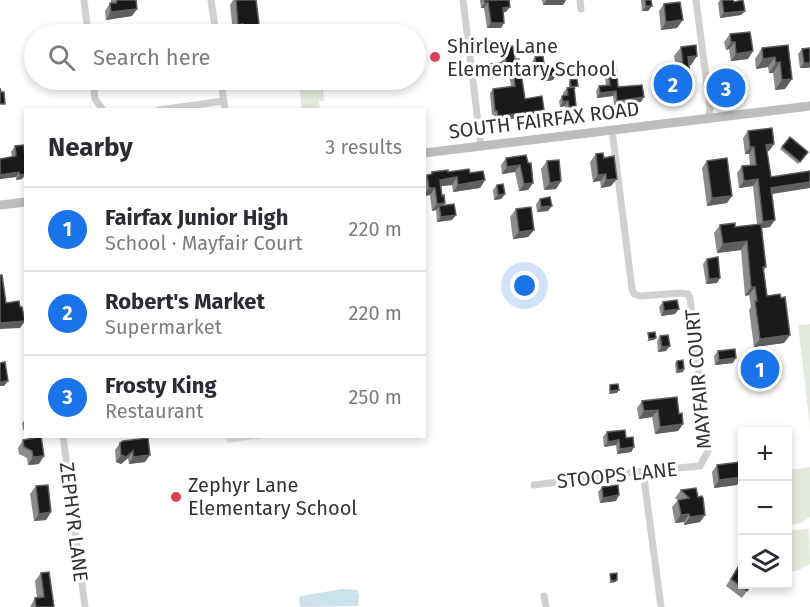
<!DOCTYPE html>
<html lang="en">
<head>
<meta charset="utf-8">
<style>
  :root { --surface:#fff; --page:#f2f2f3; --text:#2b2b33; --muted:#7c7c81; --line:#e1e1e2; --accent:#1a73e8 }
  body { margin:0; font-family:"Fira Sans",sans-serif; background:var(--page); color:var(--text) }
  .controls { position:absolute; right:18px; bottom:18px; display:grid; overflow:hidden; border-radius:0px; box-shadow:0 3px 9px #0003 }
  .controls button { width:54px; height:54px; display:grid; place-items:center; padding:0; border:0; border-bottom:2px solid var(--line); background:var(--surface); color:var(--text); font:30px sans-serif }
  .you { position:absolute; left:525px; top:286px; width:21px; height:21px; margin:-15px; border:4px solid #fff; border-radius:50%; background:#1a73e8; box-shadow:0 0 0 9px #1a73e833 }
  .badge { display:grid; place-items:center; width:39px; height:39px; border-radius:50%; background:var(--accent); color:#fff; font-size:20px; font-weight:700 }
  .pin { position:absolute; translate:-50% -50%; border:3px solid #fff; box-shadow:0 2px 6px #0006 }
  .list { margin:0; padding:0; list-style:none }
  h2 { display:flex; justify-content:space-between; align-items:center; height:78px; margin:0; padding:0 24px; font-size:26px }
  h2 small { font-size:20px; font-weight:400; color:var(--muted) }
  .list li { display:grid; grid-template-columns:39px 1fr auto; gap:18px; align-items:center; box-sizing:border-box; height:84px; padding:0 24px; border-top:2px solid var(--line) }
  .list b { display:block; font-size:22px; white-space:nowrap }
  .list p { margin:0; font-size:20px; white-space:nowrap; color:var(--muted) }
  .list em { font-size:20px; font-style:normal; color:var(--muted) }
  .icon { flex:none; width:33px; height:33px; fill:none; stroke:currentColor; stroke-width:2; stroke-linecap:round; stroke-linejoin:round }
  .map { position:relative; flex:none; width:810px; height:607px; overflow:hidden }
  .search { position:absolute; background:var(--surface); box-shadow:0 3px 9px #0003; left:24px; top:24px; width:402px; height:66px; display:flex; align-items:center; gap:15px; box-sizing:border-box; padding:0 21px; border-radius:33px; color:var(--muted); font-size:22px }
  .panel { position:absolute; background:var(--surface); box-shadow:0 3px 9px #0003; left:24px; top:108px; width:402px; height:330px; border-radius:0px }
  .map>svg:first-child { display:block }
</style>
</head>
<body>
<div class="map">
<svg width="810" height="607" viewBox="0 0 810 607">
  <rect width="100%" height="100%" fill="#fff"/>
  <g fill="#e4e9dd">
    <polygon points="322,82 324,101 319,101 320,109 302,109 299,85"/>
    <polygon points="810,324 810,426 798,325"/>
    <polygon points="269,437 227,443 226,437 226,436"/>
    <polygon points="810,467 810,517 801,523 788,525 788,470"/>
    <polygon points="809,529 810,564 799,570 788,573 788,531"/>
  </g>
  <polygon fill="#cde1eb" points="342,589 357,590 359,596 358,606 300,607 299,598 301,596"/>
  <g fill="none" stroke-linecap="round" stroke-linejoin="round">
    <g stroke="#d0d0d0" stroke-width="7">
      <polyline points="84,0 88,34"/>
      <polyline points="211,0 216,34"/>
      <polyline points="463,0 481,146"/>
      <polyline points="580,0 581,9"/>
      <polyline points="696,0 710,108 709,117"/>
      <polyline points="93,80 95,99 103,110"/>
      <polyline points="221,80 225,110"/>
      <polyline points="159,110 224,101"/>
      <polyline points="63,436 85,607"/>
      <polyline points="643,471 661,607"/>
      <polyline points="534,485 643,471 700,466 708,451 690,298 688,294 681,293 640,296 634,294 632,289 612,130"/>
      <polyline points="544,596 546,607"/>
    </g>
    <g stroke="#bdbdbd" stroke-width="9">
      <polyline points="424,153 810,106"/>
      <polyline points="0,205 26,202"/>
    </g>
  </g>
  <g fill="#8c8c8c">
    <polygon points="111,0 132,0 132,16 106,20 105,11 110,3 111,3"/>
    <polygon points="233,0 256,0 260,32 259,34 238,34 238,32 233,32 230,5"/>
    <polygon points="480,0 505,0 506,12 503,12 504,23 501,28 487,28 484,8 481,8"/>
    <polygon points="542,0 566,0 563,5 543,5"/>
    <polygon points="641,0 651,0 652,6 648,11 642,11"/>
    <polygon points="720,0 733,0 734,2 745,11 741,15 720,18 718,3"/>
    <polygon points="664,4 677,28 661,30 659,11"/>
    <polygon points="730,34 748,59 731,61 729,49 726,50 724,42"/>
    <polygon points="788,45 785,89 775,90 773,73 769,73 768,67 756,69 755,59 762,48"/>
    <polygon points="504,47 515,59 525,99 541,115 494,121 494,115 492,115 490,93 493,89 511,86 509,76 488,78 487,69 490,64 502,62 501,52"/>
    <polygon points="681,47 691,65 689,65 691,84 694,86 684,100 681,98 665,100 662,76 668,67 676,66 674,56"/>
    <polygon points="810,48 810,66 809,68 800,68 798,54 802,49"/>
    <polygon points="535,57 540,69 533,70 532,62"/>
    <polygon points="608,66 618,87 641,102 614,105 613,96 597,98 596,91 599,86 606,85 604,70"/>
    <polygon points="545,69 553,80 542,82 542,74"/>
    <polygon points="727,71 733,94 722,95 720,82"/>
    <polygon points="570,80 576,89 574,89 576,106 573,111 566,112 565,106 560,107 559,101 563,95 563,93 567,88 569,87 569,83"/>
    <polygon points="748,131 774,144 769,151 767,151 772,194 770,227 761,228 766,267 764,270 767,296 790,335 784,343 754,347 749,310 751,307 749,295 745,296 741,250 717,253 714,233 720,225 735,227 757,224 753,186 739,188 737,173 742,166 750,165 749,154 745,154 743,138"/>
    <polygon points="790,137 808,152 798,164 780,149"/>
    <polygon points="15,146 22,179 16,180 16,177 0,179 0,159 12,157 11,152"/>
    <polygon points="596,154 611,186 601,188 600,181 593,182 590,162"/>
    <polygon points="506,158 528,163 533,183 528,190 519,191 515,172 502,174 501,165"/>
    <polygon points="547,161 561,181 556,189 544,190 541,169"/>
    <polygon points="707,161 727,203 707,206 702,168"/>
    <polygon points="432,172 470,173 485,180 480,188 453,192 452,185 441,186 442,196 445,203 443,205 456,215 452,220 437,222 436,210 432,211 430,195 424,196 424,178 427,175 430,175"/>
    <polygon points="497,185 505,194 501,199 494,200 493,190"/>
    <polygon points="540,199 548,211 537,212 536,204"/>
    <polygon points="516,209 534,230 528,237 513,239 510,217"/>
    <polygon points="707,259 720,278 717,283 706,284 703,264"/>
    <polygon points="663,302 675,314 661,316 659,307"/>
    <polygon points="660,336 666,351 658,352 657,341"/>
    <polygon points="718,351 733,363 715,365 714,356"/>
    <polygon points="677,361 684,369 683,372 676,373 675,363"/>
    <polygon points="642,401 679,414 683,424 678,431 655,434 652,417 639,419 637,408"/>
    <polygon points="26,418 26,429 23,430 22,423"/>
    <polygon points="607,432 626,438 634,447 631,452 617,454 616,445 604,447 603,437"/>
    <polygon points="28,436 41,436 39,464 28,465 27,458 19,454 18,448 23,440 28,439"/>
    <polygon points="120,443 150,455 145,462 129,464 128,458 121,464 116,462 115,450"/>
    <polygon points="717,465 737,485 714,488 712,472"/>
    <polygon points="36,486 51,512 46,520 34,521 30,494"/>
    <polygon points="602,487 619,495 616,501 600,503 598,492"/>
    <polygon points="681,490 698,497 705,515 700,522 684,525 684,522 675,523 672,507 678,500 675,498"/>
    <polygon points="738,567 751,585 742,598 726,586"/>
    <polygon points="41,573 54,607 30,607 35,598 37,598 35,581"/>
  </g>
  <g fill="#5f5f5f">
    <polygon points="547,0 566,0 563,5 543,5"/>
    <polygon points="488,2 484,8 481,8 485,3"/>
    <polygon points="646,6 652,6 648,11 642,11"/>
    <polygon points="510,7 506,12 499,13 503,8"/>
    <polygon points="137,9 132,16 106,20 111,12"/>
    <polygon points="745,11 741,15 720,18 724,13"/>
    <polygon points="683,20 677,28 661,30 666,22"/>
    <polygon points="491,23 504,23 501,28 487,28"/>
    <polygon points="243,24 238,32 233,32 238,25"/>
    <polygon points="731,42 735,42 729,49 726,50"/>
    <polygon points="753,51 748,59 731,61 736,54"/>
    <polygon points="697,56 691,65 682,66 688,57"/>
    <polygon points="775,57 768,67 756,69 763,59"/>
    <polygon points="780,62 773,73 769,73 776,63"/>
    <polygon points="810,62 810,66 809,68 800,68 804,63"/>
    <polygon points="544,64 540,69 533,70 536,65"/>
    <polygon points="513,71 509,76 488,78 492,74"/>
    <polygon points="557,75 553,80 542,82 546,77"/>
    <polygon points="792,79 785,89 775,90 782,80"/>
    <polygon points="740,84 733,94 722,95 729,85"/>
    <polygon points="687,89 681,98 665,100 671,91"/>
    <polygon points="616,91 613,96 597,98 600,93"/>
    <polygon points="644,97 641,102 614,105 617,101"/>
    <polygon points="568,101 565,106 560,107 563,102"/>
    <polygon points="576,106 573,111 566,112 569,107"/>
    <polygon points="544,110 541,115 494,121 498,116"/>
    <polygon points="774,144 769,151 762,152 766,145"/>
    <polygon points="750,147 754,147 749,154 745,154"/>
    <polygon points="520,165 515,172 502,174 507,167"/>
    <polygon points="19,172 16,177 0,179 0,175"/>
    <polygon points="26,174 22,179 16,180 20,175"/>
    <polygon points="606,174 600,181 593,182 598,175"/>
    <polygon points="457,177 452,185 435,187 440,180"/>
    <polygon points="617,179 611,186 601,188 606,180"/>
    <polygon points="758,179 753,186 739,188 744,181"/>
    <polygon points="485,180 480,188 453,192 458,185"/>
    <polygon points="561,181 556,189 544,190 550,183"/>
    <polygon points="810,182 810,188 766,195 771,188"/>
    <polygon points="533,183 528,190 519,191 524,184"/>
    <polygon points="429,188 435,188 430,195 424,196"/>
    <polygon points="505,194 501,199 494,200 498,195"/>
    <polygon points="732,196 727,203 707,206 712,198"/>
    <polygon points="445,203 440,209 439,206 436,210 432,211 437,204"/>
    <polygon points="552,206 548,211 537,212 541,207"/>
    <polygon points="456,215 452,220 437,222 441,217"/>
    <polygon points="775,220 770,227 758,229 763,222"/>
    <polygon points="534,230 528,237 513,239 519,232"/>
    <polygon points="747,241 741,250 717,253 723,244"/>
    <polygon points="720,278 717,283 706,284 709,279"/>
    <polygon points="751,287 755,287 749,295 745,296"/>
    <polygon points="679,309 675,314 661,316 664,311"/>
    <polygon points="25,321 20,328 0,329 0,323"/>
    <polygon points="790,335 784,343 754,347 760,339"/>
    <polygon points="656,338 654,340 647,341 649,339"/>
    <polygon points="670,346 666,351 658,352 662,347"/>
    <polygon points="736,358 733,363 715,365 719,360"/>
    <polygon points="684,369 683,372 676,373 678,370"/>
    <polygon points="8,381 4,386 0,386 0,382"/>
    <polygon points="619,390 617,393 609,394 610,391"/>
    <polygon points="658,410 652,417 639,419 644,411"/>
    <polygon points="683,424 678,431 655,434 660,427"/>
    <polygon points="619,440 616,445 604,447 608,442"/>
    <polygon points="634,447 631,452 617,454 620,449"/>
    <polygon points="133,451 128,458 121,464 116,462 121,455"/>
    <polygon points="150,455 145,462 129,464 133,457"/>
    <polygon points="44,456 39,464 28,465 33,457"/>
    <polygon points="742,477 737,485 714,488 719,480"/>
    <polygon points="619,495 616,501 600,503 603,498"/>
    <polygon points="51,512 46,520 34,521 39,514"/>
    <polygon points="689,514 684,522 675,523 681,515"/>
    <polygon points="705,515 700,522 684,525 690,517"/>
    <polygon points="617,580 616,582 609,583 611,581"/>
  </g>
  <g fill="#1a1a1a" stroke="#5f5f5f" stroke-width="1.5">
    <polygon points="117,0 136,0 137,9 111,12 110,3 116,3"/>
    <polygon points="236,0 256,0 260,32 244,34 243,24 238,25"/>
    <polygon points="484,0 509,0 510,7 503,8 504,23 491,23 488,2 485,3"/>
    <polygon points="645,0 651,0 652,6 646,6"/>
    <polygon points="722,0 733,0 734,2 743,0 745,11 724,13"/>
    <polygon points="680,2 683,20 666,22 664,4"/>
    <polygon points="750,32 753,51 736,54 735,42 731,42 730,34"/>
    <polygon points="696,45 697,56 688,57 691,84 694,86 690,91 687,89 671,91 668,67 683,65 681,47"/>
    <polygon points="788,45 792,79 782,80 780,62 776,63 775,57 763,59 762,48"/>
    <polygon points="513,46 515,59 519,59 525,99 542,96 544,110 498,116 497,111 495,111 493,89 515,86 513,71 492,74 490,64 506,62 504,47"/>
    <polygon points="810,48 810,63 804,63 802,49"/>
    <polygon points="543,56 544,64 536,65 535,57"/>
    <polygon points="616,65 618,87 642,85 644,97 617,101 616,91 600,93 599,86 610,85 608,66"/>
    <polygon points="556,67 557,75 546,77 545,69"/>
    <polygon points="738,70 740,84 729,85 727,71"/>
    <polygon points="577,79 578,86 571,87 570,80"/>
    <polygon points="574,87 576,106 569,107 568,101 563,102 562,96 568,95 567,88"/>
    <polygon points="0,88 1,92 4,92 5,104 0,104"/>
    <polygon points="772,128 774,144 766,145 771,177 810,171 810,182 771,188 775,220 763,222 758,179 744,181 742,166 756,165 754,147 750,147 748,131"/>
    <polygon points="790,137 808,152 800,162 782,147"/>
    <polygon points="24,145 26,174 20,175 19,172 0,175 0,159 16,156 15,146"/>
    <polygon points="603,153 604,158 614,156 617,179 606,180 606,174 598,175 596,154"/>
    <polygon points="526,155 528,163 531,163 533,183 524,184 520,165 507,167 506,158"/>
    <polygon points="727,158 732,196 712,198 707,161"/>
    <polygon points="559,160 561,181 550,183 547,161"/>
    <polygon points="469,169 470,173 483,171 485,180 458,185 457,177 440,180 442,196 444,195 445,203 437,204 435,188 429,188 427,175 432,174 432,172 448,170 448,172"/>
    <polygon points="503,184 505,194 498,195 497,185"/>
    <polygon points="550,197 552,206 541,207 540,199"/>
    <polygon points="454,204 456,215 441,217 439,206"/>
    <polygon points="531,207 534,230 519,232 516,209"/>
    <polygon points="735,223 735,227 761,224 766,267 763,267 767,296 780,294 781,298 785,297 790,335 760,339 755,301 757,301 755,287 751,287 747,241 723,244 720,225"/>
    <polygon points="718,257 720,278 709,279 707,259"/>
    <polygon points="0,275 2,275 6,303 19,301 20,307 22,307 25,321 0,323"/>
    <polygon points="677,300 679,309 664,311 663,302"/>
    <polygon points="655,332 656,338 649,339 648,333"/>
    <polygon points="668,335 670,346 662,347 660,336"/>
    <polygon points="735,349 736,358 719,360 718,351"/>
    <polygon points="683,360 684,369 678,370 677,361"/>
    <polygon points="5,362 8,381 0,382 0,363"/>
    <polygon points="618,384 619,390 610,391 610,385"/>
    <polygon points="677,397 679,414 682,413 683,424 660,427 658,410 644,411 642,401"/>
    <polygon points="625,430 626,438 633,437 634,447 620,449 619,440 608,442 607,432"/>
    <polygon points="34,436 41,436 44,456 33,457 32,451 24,447 23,440 34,438"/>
    <polygon points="148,438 150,455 133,457 133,451 126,457 121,455 120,443 123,441"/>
    <polygon points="740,462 742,477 719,480 717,465"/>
    <polygon points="48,485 51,512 39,514 36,486"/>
    <polygon points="618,485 619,495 603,498 602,487"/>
    <polygon points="696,488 698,497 702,496 703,498 705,515 690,517 689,514 681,515 678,500 689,498 681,490"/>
    <polygon points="738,567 742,569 742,585 751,585 747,591 731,579"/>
    <polygon points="49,572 54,607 36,607 35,598 44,597 41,573"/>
    <polygon points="617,573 617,580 611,581 610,574"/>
  </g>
  <g fill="#de4155" stroke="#fff" stroke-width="2">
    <circle cx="435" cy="57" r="6"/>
    <circle cx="176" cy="497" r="6"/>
  </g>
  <g text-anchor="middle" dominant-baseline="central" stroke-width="6" stroke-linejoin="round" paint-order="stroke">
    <g font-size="20" fill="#333" stroke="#fff" text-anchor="start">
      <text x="447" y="46">Shirley Lane<tspan x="447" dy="23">Elementary School</tspan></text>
      <text x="188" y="485">Zephyr Lane<tspan x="188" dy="23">Elementary School</tspan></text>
    </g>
    <g font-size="20" fill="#333" stroke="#fff">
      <text transform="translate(544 120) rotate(-7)">SOUTH FAIRFAX ROAD</text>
      <text transform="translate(698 379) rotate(-95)">MAYFAIR COURT</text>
      <text transform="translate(617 475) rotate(-6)">STOOPS LANE</text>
      <text transform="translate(74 522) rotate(83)">ZEPHYR LANE</text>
    </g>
  </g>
</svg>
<div class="controls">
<button>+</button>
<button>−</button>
<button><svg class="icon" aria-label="layers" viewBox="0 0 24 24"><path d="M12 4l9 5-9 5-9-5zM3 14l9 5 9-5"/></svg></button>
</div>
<div class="you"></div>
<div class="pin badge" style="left:760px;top:369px">1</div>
<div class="pin badge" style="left:673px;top:84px">2</div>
<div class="pin badge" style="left:726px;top:88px">3</div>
<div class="search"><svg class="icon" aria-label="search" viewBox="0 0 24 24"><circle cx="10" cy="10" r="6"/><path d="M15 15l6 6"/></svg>Search here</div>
<section class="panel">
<h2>Nearby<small>3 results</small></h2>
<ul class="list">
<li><span class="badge">1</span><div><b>Fairfax Junior High</b><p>School · Mayfair Court</p></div><em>220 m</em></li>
<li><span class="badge">2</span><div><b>Robert's Market</b><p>Supermarket</p></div><em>220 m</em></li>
<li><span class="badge">3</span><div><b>Frosty King</b><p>Restaurant</p></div><em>250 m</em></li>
</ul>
</section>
</div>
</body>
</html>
